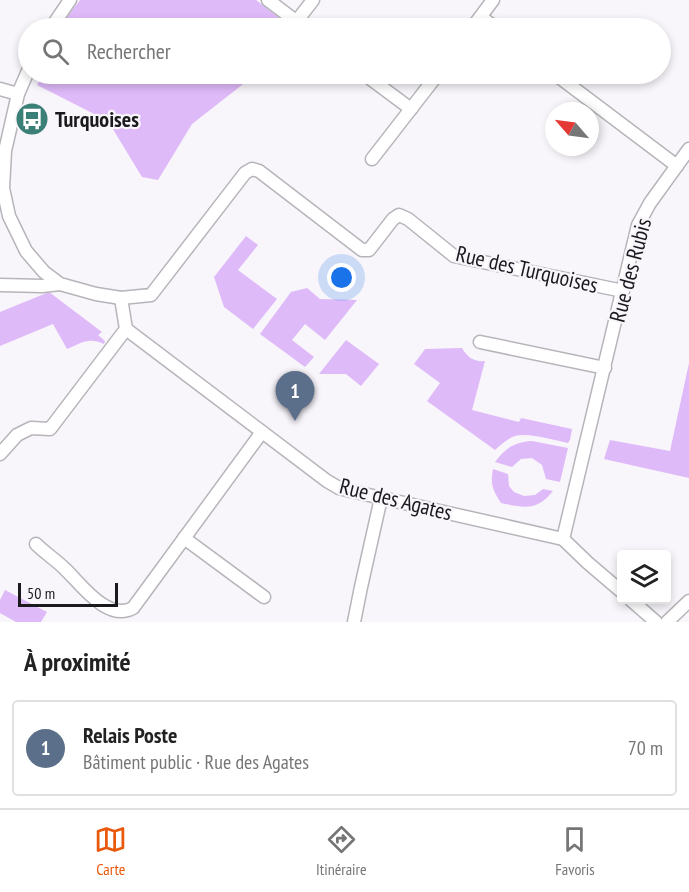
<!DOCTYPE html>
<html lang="fr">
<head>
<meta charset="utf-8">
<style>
  :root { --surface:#fff; --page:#f2f2f2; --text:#222; --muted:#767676; --line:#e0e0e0; --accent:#ea580c }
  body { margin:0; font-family:"PT Sans Narrow",sans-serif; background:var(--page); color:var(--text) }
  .controls { position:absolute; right:18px; bottom:18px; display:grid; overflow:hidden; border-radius:6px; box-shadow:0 3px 9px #0003 }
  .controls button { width:54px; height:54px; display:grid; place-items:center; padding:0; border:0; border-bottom:2px solid var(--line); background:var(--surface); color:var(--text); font:30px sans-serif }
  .compass { position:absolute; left:545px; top:102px; width:54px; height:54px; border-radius:50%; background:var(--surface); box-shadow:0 3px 9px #0003; rotate:298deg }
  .scale { position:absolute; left:18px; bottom:15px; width:100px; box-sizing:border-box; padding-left:6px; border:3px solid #1a191b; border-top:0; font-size:16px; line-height:21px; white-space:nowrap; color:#1a191b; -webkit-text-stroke:4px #f8f5fb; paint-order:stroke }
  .you { position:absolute; left:342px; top:278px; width:21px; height:21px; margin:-15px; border:4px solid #fff; border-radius:50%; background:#1a73e8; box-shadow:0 0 0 9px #1a73e833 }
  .badge { display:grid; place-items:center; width:39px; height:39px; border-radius:50%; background:var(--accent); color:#fff; font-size:20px; font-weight:700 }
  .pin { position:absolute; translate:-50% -50px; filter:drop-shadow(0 2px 3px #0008) }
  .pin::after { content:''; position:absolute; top:32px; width:21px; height:18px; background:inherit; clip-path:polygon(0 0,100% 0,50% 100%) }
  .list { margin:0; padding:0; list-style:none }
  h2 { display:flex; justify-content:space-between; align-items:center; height:78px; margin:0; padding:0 24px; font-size:26px }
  h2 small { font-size:20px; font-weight:400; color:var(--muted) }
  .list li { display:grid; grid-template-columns:39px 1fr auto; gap:18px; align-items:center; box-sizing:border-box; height:96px; margin:0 12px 12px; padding:0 12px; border:2px solid var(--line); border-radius:6px }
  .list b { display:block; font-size:22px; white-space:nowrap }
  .list p { margin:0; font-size:20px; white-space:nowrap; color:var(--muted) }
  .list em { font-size:20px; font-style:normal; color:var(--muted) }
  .icon { flex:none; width:33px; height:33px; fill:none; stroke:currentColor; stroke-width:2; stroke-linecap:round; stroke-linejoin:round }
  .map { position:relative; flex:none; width:689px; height:622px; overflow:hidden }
  .search { position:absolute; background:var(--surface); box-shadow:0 3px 9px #0003; left:18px; right:18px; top:18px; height:66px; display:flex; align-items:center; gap:15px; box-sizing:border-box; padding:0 21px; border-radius:33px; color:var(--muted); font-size:22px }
  .sheet { height:186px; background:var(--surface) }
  nav { display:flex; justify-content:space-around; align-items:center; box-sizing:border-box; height:84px; border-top:2px solid var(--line); background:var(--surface); font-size:16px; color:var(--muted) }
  nav a { display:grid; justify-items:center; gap:3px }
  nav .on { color:var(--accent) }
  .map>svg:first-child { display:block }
</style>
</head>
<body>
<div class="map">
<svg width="689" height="622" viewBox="0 0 689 622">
  <rect width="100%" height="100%" fill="#f8f5fb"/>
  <g fill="#dfbaf9">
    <polygon points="80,0 256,0 292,28 62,28 67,17"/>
    <polygon points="43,74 256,74 192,124 158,180 142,177 108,121 37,85"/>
    <polygon points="246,236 258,245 238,270 277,299 253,329 224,307 214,277"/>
    <polygon points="307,288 320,299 357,300 325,340 305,324 292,340 314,357 305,367 260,334 291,292"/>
    <path d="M49,292L102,332L98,335L105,341L104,344C88,337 82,343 67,349L53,324L0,346V312Z"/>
    <polygon points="346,340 379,364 361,386 346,374 319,374"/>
    <path d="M462,348C468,358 474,362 485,361L472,410L519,422L521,418L572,429L570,440L568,443C554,440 528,432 515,436C507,439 501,445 495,450L427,401L440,383L414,364L425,349Z"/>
    <polygon points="689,363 689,478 604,459 610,440 670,451"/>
    <path d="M532,441L568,448L560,482L546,479L542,465L532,458L521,459L512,467L495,462C505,448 515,442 532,441Z"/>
    <path d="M493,469L508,474L509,486L514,492L524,496L535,495L543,489L553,491C537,511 525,508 501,503C493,490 490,485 493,469Z"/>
    <polygon points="5,590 47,612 41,622 16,622 0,613 0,600"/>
  </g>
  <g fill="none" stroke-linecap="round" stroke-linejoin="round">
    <defs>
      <g id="street">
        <polyline points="268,0 305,28"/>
        <polyline points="481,17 496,28"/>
        <polyline points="296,22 313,0"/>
        <polyline points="51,28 70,0"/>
        <polyline points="472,28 493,0"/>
        <polyline points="28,71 18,94 5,151 3,188 9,216 26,251 44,272 60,284 96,294 121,298 151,295 245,173 252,169 259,171 362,250 369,250 393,219 399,215 408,219 454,256 623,291"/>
        <polyline points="364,74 411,109"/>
        <polyline points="555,74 677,166"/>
        <polyline points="0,89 18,94"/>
        <polyline points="372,159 438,74"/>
        <polyline points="0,285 42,286 60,284"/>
        <polyline points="126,329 327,481 339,488 351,491 563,539 588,563 622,592"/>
        <polyline points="480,342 605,368"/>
        <polyline points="0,454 17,435 31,428 50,429 126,329 121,298"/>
        <polyline points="184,538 264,597"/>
        <polyline points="563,539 638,225 650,203 689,149"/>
        <path d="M36,544C45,553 56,560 65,569C81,584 107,622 133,608L262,432"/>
        <polyline points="631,600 656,622"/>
        <polyline points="354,622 361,587 381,498"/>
        <polyline points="667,622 689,601"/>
      </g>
    </defs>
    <use href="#street" stroke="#b7b4ba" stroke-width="15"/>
    <use href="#street" stroke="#fff" stroke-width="12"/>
  </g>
  <defs>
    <symbol id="bus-disc" viewBox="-11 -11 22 22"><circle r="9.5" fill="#3a8077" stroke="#f8f5fb"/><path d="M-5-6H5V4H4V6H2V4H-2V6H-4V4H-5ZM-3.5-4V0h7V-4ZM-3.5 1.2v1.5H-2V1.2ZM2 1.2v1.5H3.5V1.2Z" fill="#fff"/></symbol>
  </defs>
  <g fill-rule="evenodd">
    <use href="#bus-disc" x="13" y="100" width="38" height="38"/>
  </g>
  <g text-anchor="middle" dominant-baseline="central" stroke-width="4.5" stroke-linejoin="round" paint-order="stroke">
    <g font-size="22" font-weight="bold" fill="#1a191b" stroke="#f8f5fb" text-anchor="start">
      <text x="55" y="119">Turquoises</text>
    </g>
    <g font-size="22" fill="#1a191b" stroke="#f8f5fb">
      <text transform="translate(527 269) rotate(13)">Rue des Turquoises</text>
      <text transform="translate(630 270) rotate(-75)">Rue des Rubis</text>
      <text transform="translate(396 499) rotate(14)">Rue des Agates</text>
    </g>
  </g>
</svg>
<div class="controls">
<button><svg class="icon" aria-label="layers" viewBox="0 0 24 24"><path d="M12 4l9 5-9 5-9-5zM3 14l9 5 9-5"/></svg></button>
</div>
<svg class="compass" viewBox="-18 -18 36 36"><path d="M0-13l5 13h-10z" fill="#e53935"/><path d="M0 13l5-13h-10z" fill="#767676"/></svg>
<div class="scale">50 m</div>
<div class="you"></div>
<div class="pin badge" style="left:295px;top:421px;background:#5c6f8a">1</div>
<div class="search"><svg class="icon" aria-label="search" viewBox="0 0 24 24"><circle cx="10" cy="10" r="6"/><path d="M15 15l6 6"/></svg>Rechercher</div>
</div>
<section class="sheet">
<h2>À proximité<small></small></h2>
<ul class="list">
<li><span class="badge" style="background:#5c6f8a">1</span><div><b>Relais Poste</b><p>Bâtiment public · Rue des Agates</p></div><em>70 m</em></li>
</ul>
</section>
<nav>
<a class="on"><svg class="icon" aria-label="map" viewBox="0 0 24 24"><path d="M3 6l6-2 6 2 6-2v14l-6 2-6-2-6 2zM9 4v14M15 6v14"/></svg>Carte</a>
<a><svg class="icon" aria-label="directions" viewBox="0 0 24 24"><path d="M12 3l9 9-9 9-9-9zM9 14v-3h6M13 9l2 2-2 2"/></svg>Itinéraire</a>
<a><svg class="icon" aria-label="saved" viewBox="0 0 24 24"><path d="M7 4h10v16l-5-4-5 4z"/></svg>Favoris</a>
</nav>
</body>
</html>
